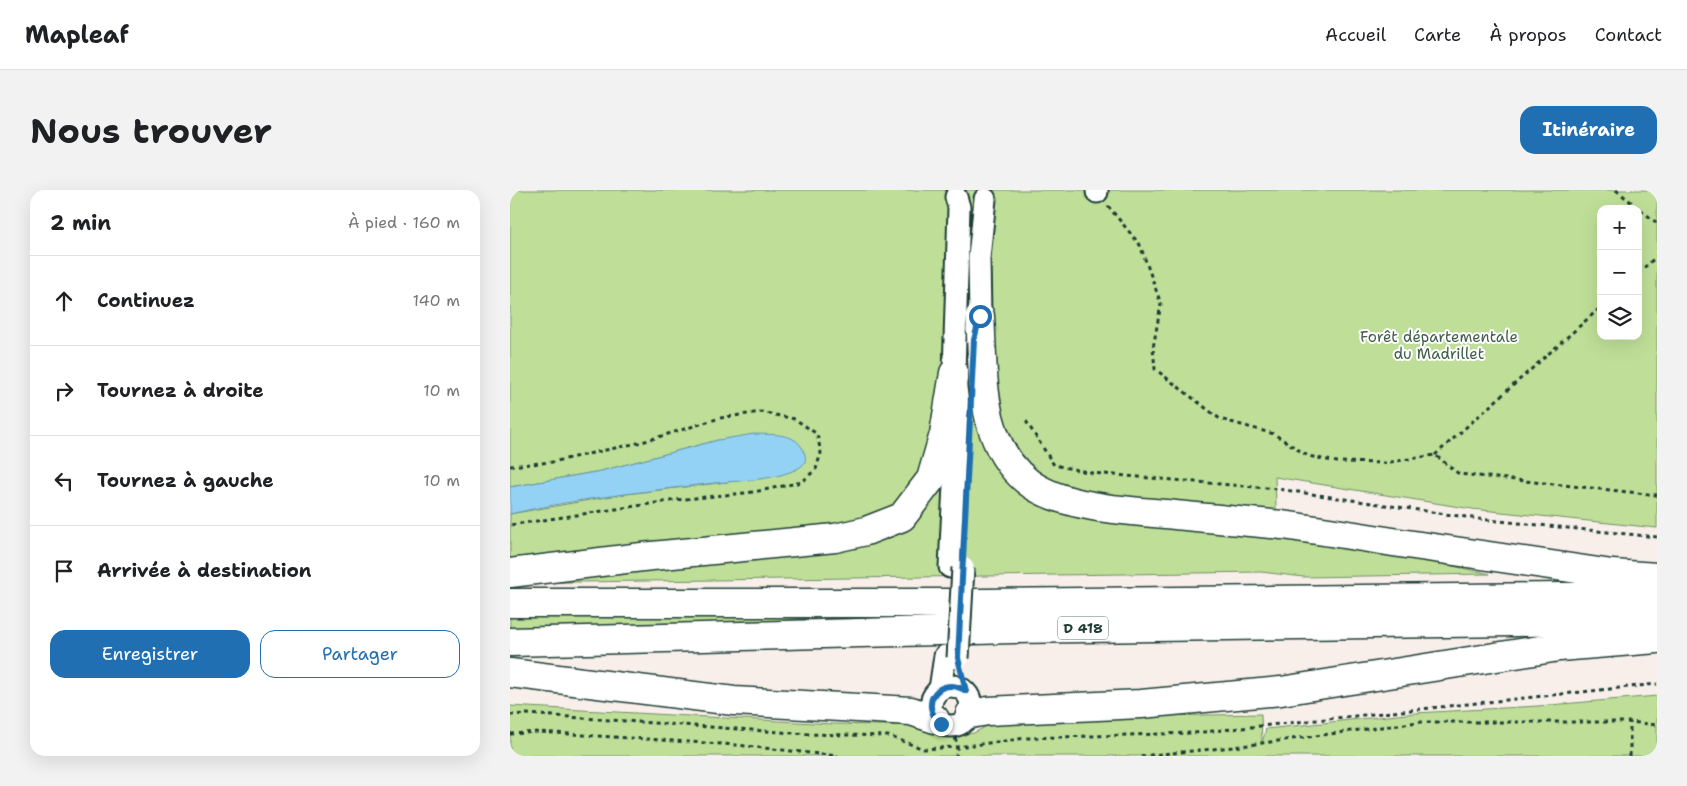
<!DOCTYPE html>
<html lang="fr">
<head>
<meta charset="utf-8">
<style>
  :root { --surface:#fff; --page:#f2f2f2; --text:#202124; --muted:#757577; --line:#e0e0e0; --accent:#1f6fb2 }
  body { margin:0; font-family:"Shantell Sans",sans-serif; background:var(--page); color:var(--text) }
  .controls { position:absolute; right:15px; top:15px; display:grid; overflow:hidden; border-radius:10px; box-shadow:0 5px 20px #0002 }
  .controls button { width:45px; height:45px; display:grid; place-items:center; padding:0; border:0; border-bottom:1px solid var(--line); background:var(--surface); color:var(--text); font:25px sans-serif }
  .stop { position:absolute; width:15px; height:15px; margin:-11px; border:4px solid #1f6fb2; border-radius:50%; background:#fff }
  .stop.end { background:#1f6fb2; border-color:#fff; box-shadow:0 1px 5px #0008 }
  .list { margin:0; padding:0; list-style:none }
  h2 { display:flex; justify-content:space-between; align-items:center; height:65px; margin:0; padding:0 20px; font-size:21px }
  h2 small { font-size:16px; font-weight:400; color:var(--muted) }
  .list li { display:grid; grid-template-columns:32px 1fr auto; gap:15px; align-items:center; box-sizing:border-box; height:90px; padding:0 20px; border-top:1px solid var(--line) }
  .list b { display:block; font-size:19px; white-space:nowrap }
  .list em { font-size:16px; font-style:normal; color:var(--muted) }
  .actions { display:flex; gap:10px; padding:15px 20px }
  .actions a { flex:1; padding:11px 0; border:1px solid var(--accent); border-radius:15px; text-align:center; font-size:18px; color:var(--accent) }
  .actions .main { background:var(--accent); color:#fff }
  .icon { flex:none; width:28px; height:28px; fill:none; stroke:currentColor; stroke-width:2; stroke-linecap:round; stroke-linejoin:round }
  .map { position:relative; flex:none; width:1147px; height:566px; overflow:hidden; border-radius:15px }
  header { display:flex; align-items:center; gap:30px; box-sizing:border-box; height:70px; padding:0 25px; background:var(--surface); border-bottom:1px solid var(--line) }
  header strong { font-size:24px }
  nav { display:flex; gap:28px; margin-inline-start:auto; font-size:18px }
  .intro { display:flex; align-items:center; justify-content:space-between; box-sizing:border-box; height:120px; padding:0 30px }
  h1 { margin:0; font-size:35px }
  .button { padding:12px 22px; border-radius:15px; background:var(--accent); color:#fff; font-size:18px; font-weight:700 }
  main { display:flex; gap:30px; padding:0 30px }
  aside { flex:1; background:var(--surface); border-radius:15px; box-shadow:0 5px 20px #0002 }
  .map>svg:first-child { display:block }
</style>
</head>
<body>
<header>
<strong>Mapleaf</strong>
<nav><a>Accueil</a><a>Carte</a><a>À propos</a><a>Contact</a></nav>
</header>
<div class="intro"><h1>Nous trouver</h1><a class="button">Itinéraire</a></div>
<main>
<aside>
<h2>2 min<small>À pied · 160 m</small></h2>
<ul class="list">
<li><svg class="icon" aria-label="ahead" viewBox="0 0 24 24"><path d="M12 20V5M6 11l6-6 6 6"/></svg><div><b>Continuez</b></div><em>140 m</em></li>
<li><svg class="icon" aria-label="right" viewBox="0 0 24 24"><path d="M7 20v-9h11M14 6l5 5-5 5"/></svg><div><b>Tournez à droite</b></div><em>10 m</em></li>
<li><svg class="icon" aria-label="left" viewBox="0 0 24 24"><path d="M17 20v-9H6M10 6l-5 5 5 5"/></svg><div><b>Tournez à gauche</b></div><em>10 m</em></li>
<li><svg class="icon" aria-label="arrive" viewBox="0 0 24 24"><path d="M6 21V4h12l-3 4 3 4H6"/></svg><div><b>Arrivée à destination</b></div></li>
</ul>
<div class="actions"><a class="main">Enregistrer</a><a>Partager</a></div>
</aside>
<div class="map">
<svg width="1147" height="566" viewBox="0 0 1147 566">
  <rect width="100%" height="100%" fill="#f9efea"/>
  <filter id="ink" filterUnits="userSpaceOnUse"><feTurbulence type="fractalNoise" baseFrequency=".02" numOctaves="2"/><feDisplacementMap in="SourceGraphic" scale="10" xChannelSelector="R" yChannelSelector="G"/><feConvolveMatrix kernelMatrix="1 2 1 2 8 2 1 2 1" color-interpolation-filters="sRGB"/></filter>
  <g filter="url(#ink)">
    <g fill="#bfdf98" stroke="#6f8e66" fill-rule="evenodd">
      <path d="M0,0H1147V338L962,319L765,287L767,343L840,354L980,384L794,387L751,382L0,393V324L108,305L259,287L287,279L208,250L91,281L0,297ZM1091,19H1128V146H1091Z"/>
      <polygon points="0,423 238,426 305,429 134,437 0,439"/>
      <polygon points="1147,506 1147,566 0,566 0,516 322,534 415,536 432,547 464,543 490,529 751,524 752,553 756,539 906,523 1028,516"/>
    </g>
    <path fill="#93d2f4" stroke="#6596a7" d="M244,244C263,245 289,241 295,265C297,272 293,276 287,279C260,292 225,290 197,294C131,302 64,309 0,324V297L91,281L208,250Z"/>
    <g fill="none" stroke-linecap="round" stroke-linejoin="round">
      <defs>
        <g id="minor">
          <polyline points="587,0 587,2"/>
          <polyline points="467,140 470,126 469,68 475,9"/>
          <polyline points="440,377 448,213 444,183 449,17 446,7"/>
          <circle cx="441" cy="516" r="20"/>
          <polyline points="430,499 435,466"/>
        </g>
        <g id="highway">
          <path d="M470,126C474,182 468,253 518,292C550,317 615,321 656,324C694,328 733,331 772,335C809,340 846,346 883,352C956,362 1029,373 1102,384L1147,387"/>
          <polyline points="0,383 132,367 325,348 356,341 392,327 421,289 434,244 444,183"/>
          <polyline points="0,413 473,413 1147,406"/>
          <polyline points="0,452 503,439 1147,430"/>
          <polyline points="0,483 224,511 401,521 425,529"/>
          <polyline points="460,524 478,521 631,514 771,501 1049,457 1147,449"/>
        </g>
      </defs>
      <use href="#minor" stroke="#1f3d34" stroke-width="25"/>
      <use href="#highway" stroke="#1f3d34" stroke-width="31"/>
      <g stroke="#1f3d34" stroke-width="3" stroke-dasharray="4 4" stroke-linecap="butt">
        <polyline points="1106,0 1147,33"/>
        <polyline points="598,16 630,55 651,114 643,158 645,179 710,229 764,244 798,266 827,272 874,273 925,265 949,284 1147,305"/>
        <polyline points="1128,83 1147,66"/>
        <polyline points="516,231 544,275 582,283 768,299 969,329 1147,347"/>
        <polyline points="925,265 1091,117"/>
        <polyline points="0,276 42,272 132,252 210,228 251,222 285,229 307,244 311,263 306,279 292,292 244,302 166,310 0,335"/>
        <polyline points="0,525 16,524 298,544 378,546 414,559 447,557 517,548 684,543 1147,494"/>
        <polyline points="444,540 447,557 446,566"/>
        <polyline points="0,544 28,542 226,555 328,566"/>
        <polyline points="631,566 723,557 909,532 1120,532 1147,535"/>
        <polyline points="1120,566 1120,532"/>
      </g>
      <use href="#minor" stroke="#fff" stroke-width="21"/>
      <use href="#highway" stroke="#fff" stroke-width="28"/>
      <defs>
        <polyline id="minor-bridge" points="448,468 453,378"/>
      </defs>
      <use href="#minor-bridge" stroke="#1f3d34" stroke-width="25" stroke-linecap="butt"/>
      <use href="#minor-bridge" stroke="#fff" stroke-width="21"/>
    </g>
  </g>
  <g fill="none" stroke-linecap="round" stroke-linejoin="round" filter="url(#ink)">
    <path stroke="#1f6fb2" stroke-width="6" d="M431,534C407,514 430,484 456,501L448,468L464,150L470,126"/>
  </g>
  <g text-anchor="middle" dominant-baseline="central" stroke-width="4" stroke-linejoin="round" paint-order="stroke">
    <rect fill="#fff" stroke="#627771" stroke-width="1" x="548" y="426.5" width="50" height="23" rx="4"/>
    <g font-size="14" font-weight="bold" fill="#1f3d34">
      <text x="573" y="438">D 418</text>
    </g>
    <g font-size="15" fill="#3f5d48" stroke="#fff">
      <text x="929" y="147">Forêt départementale<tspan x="929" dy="17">du Madrillet</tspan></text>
    </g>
  </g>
</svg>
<div class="controls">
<button>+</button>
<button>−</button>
<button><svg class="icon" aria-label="layers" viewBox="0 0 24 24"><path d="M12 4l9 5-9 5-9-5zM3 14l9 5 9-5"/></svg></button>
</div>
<div class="stop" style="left:470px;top:126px"></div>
<div class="stop end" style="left:431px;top:534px"></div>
</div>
</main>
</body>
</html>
